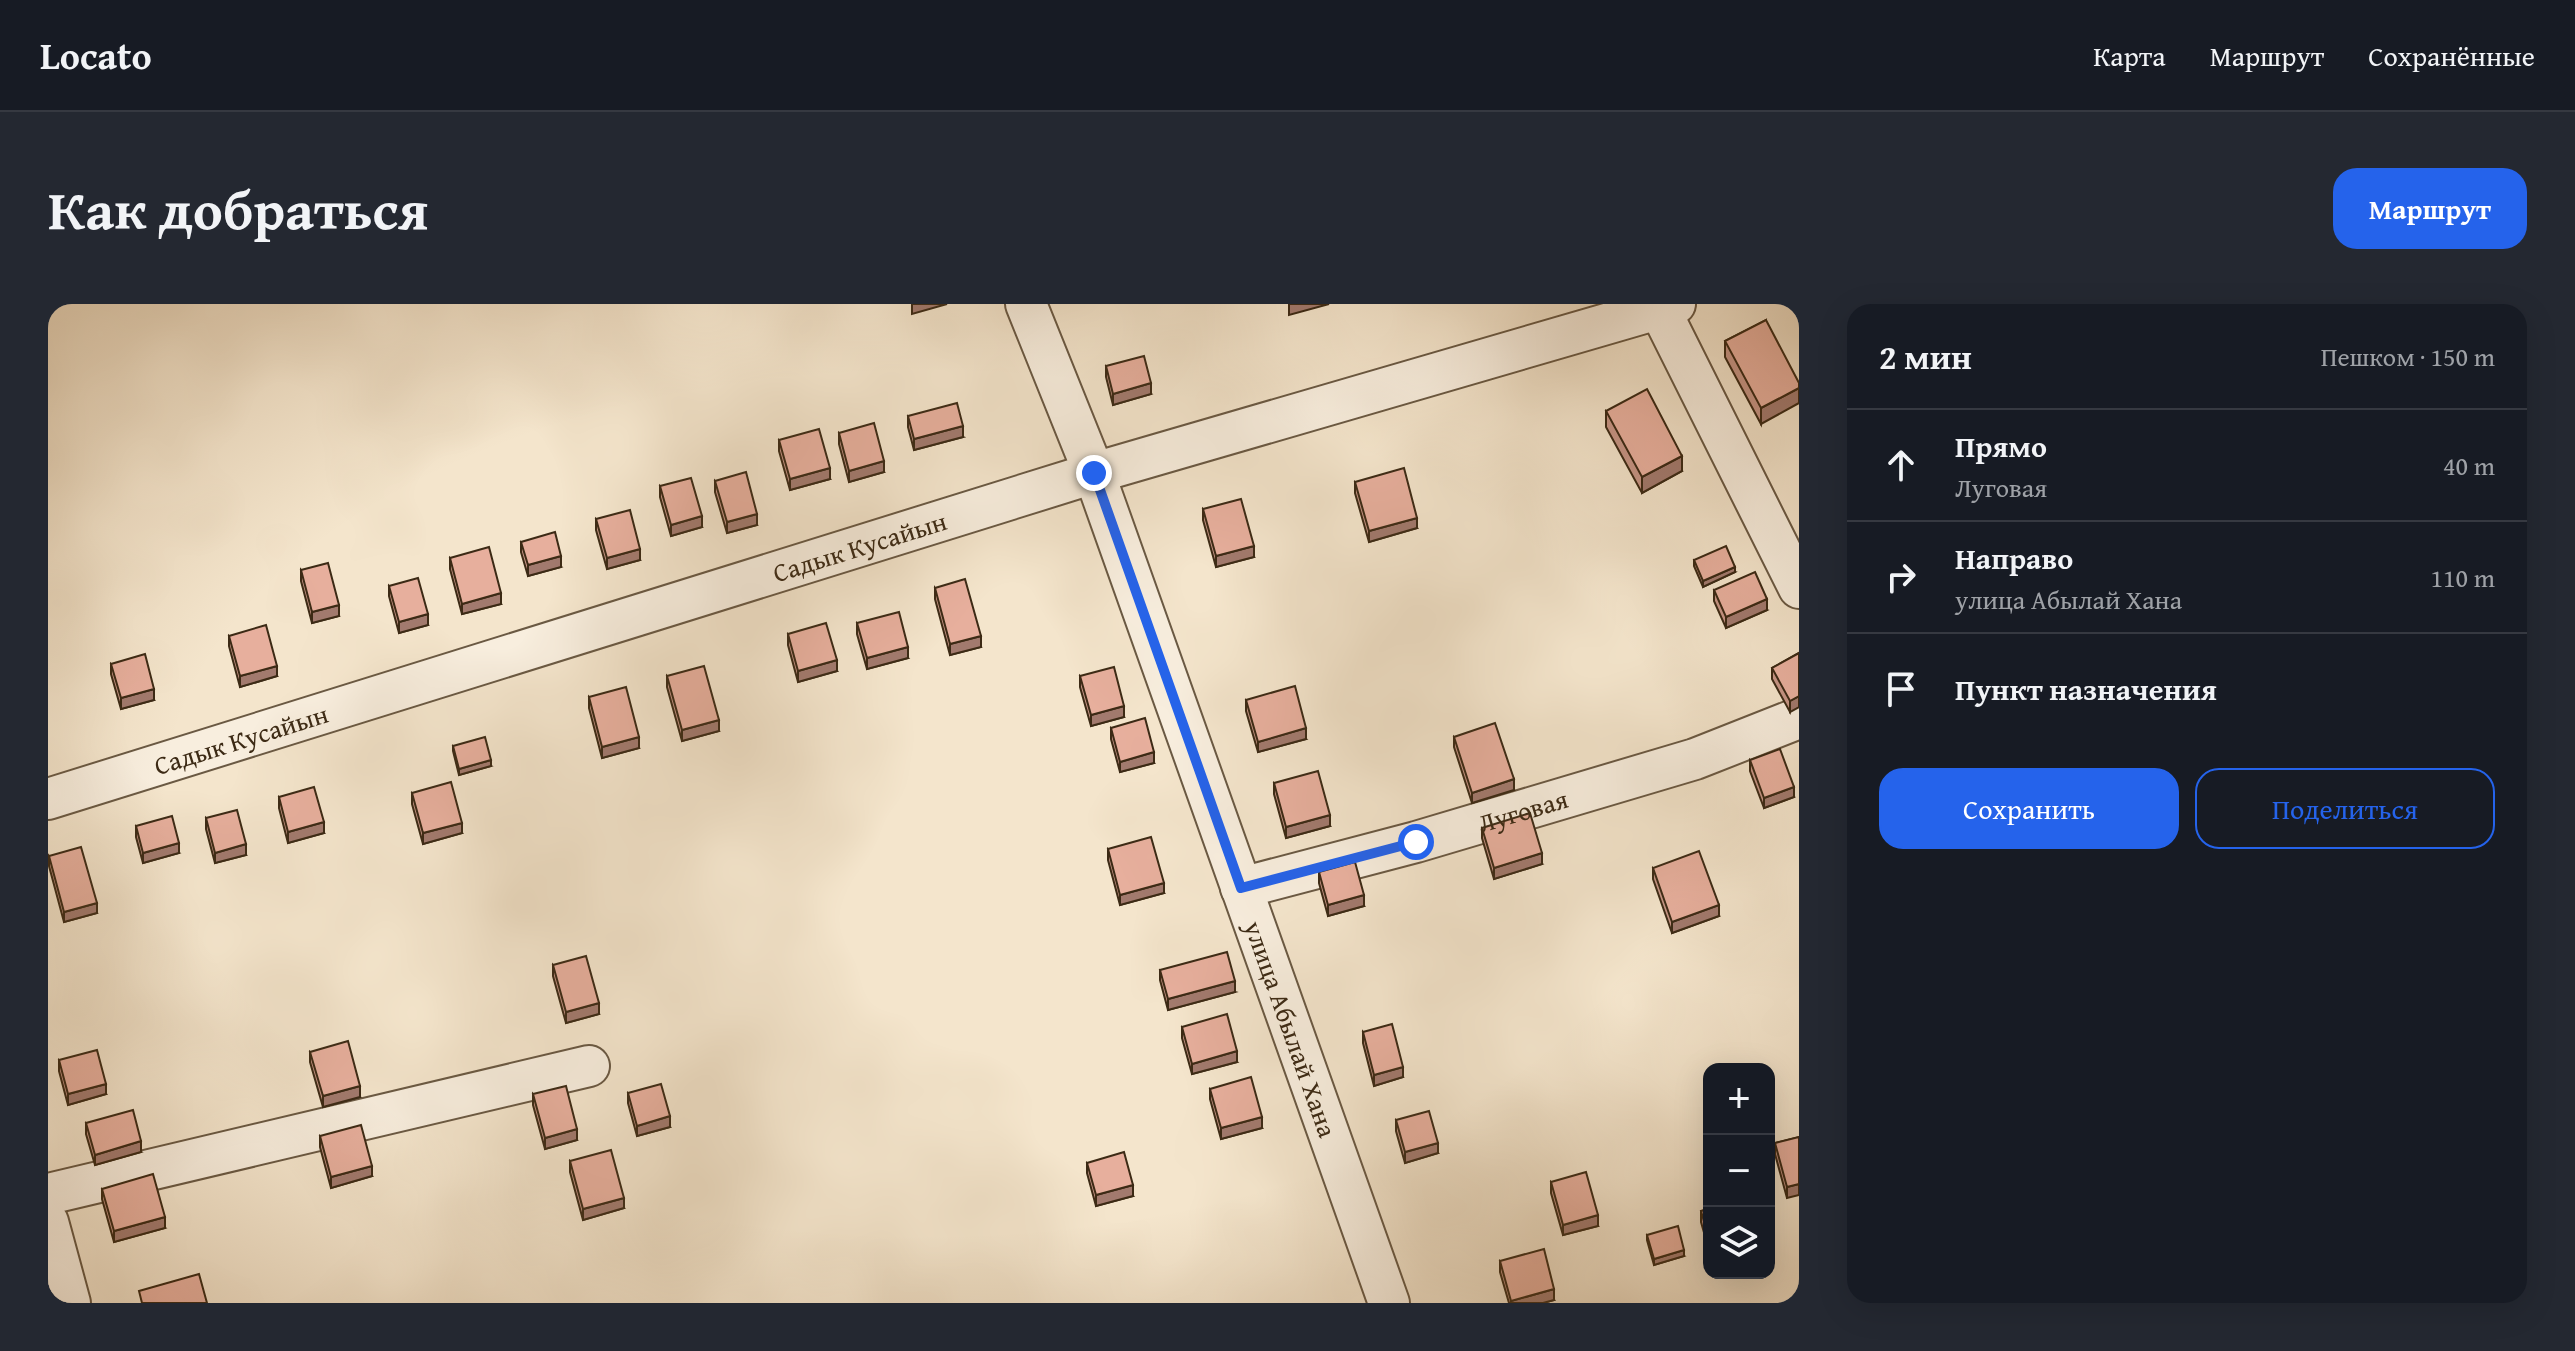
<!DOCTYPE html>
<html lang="ru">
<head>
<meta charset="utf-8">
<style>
  :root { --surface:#171b24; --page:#242831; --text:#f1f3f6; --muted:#9ea1a6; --line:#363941; --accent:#2563eb }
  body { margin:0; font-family:"Gentium Book Plus",serif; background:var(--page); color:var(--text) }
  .controls { position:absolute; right:24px; bottom:24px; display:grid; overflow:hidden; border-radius:16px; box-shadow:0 8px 32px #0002 }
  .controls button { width:72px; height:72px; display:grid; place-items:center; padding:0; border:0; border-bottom:2px solid var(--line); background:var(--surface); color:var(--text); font:40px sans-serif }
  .stop { position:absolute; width:24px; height:24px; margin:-18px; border:6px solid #2563eb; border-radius:50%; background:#fff }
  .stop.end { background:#2563eb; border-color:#fff; box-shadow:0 2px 8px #0008 }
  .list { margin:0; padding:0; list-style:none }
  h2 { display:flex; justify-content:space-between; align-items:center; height:104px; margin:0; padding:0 32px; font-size:34px }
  h2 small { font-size:26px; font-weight:400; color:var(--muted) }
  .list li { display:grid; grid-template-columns:52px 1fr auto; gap:24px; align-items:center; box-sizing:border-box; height:112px; padding:0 32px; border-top:2px solid var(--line) }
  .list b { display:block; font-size:30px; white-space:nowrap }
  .list p { margin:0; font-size:26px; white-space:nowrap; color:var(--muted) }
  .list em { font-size:26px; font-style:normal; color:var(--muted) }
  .actions { display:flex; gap:16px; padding:24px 32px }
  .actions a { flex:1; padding:18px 0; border:2px solid var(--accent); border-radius:24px; text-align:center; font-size:28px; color:var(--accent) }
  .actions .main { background:var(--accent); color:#fff }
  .icon { flex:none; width:44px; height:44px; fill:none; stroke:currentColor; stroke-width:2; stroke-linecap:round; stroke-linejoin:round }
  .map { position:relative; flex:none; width:1751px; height:999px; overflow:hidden; border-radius:24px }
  header { display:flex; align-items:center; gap:48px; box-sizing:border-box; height:112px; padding:0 40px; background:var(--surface); border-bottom:2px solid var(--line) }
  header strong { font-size:38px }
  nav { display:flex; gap:44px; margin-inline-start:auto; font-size:28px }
  .intro { display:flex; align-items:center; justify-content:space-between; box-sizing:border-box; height:192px; padding:0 48px }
  h1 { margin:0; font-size:56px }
  .button { padding:20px 36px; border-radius:24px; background:var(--accent); color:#fff; font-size:28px; font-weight:700 }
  main { display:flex; gap:48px; padding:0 48px }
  aside { flex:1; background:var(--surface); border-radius:24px; box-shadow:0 8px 32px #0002 }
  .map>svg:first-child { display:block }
</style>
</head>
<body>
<header>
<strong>Locato</strong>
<nav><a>Карта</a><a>Маршрут</a><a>Сохранённые</a></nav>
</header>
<div class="intro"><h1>Как добраться</h1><a class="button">Маршрут</a></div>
<main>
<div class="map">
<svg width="1751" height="999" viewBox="0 0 1751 999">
  <rect width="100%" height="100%" fill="#f4e5cc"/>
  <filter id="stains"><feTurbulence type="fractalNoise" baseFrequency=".0025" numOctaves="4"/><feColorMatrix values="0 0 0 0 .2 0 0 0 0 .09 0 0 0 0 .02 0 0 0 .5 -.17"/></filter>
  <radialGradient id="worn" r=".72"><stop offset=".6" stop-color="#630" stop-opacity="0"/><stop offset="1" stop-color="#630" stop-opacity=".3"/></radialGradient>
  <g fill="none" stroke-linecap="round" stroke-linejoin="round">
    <defs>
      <g id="minor">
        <path id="s1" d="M978,0L1046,169L1341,999"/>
        <polyline points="1609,0 1751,284"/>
        <path id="s2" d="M0,495L1046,169L1627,0"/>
        <path id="s3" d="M1193,584L1368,538L1647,455L1751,414"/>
        <polyline points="0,890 541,762"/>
        <polyline points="0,918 22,999"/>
      </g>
    </defs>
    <use href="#minor" stroke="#6a5943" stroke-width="44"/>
    <use href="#minor" stroke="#f8eede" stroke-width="40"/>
  </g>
  <g fill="#c79687" stroke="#3c2a15" stroke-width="2">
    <polygon points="1718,16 1713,120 1677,53 1677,37"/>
    <polygon points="1058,62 1103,90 1065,101 1058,73"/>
    <polygon points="1558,107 1634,167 1594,189 1558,123"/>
    <polygon points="860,112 915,133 866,146 860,123"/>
    <polygon points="791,129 836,168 801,178 791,140"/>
    <polygon points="731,136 782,175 742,186 731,147"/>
    <polygon points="667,177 709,221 679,229 667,188"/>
    <polygon points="1307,178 1369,224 1321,238 1307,189"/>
    <polygon points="612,182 654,223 623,232 612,193"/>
    <polygon points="1155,205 1206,253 1168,263 1155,216"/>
    <polygon points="548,215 592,256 559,265 548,226"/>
    <polygon points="473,238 513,263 480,272 473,248"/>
    <polygon points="402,254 453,300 414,310 402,265"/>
    <polygon points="1646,256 1687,268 1655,283 1646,262"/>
    <polygon points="253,266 291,312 264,319 253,277"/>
    <polygon points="341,282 380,321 351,329 341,292"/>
    <polygon points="887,284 933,343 902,351 887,295"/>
    <polygon points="1666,286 1719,306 1678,324 1666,297"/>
    <polygon points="809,319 860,354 819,365 809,330"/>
    <polygon points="740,330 789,367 750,378 740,341"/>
    <polygon points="181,332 229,372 192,383 181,342"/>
    <polygon points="1751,349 1742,408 1724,375 1724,364"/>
    <polygon points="63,360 106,396 73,405 63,370"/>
    <polygon points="619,372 671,427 634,437 619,383"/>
    <polygon points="1032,372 1076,413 1043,422 1032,383"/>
    <polygon points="541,393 591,444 554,454 541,404"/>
    <polygon points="1198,396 1258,435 1210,448 1198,407"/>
    <polygon points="1063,424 1106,459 1072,468 1063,435"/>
    <polygon points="1406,433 1466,486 1424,499 1406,443"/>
    <polygon points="405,442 443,462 411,471 405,447"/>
    <polygon points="1702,456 1746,493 1716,504 1702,467"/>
    <polygon points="1226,479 1282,522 1238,534 1226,490"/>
    <polygon points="364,489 414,529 375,540 364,500"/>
    <polygon points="231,493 276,529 240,539 231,504"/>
    <polygon points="158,514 198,551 167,559 158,525"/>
    <polygon points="88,522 131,549 95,559 88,533"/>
    <polygon points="1434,524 1494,560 1446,575 1434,534"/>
    <polygon points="1060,545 1116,589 1072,601 1060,556"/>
    <polygon points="1,552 49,609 16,618 1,562"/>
    <polygon points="1605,564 1671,612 1624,629 1605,575"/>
    <polygon points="1271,568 1316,602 1280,612 1271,579"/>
    <polygon points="505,661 551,710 518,719 505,672"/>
    <polygon points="1112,666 1187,688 1120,706 1112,676"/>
    <polygon points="1134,723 1189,758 1144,770 1134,734"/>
    <polygon points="1315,728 1355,773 1326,782 1315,739"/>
    <polygon points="262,748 312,793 275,803 262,758"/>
    <polygon points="11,756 58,790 20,801 11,767"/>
    <polygon points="1162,785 1214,824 1173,835 1162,795"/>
    <polygon points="580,789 622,823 589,832 580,799"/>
    <polygon points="485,790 529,836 497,845 485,801"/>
    <polygon points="1348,816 1390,849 1357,859 1348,827"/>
    <polygon points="38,819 93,848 47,861 38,830"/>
    <polygon points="272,832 324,872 283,884 272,843"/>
    <polygon points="1751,833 1739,894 1727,850 1727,839"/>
    <polygon points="522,857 576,904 535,916 522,868"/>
    <polygon points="1039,859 1085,892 1048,902 1039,869"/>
    <polygon points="1503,878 1550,922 1515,931 1503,889"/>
    <polygon points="54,885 117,924 66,938 54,895"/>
    <polygon points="1661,905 1661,946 1653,918 1653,907"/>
    <polygon points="1599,931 1636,952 1606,961 1599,936"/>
    <polygon points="1452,957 1506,996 1495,999 1461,999 1452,968"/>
  </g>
  <g fill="#a27a6e" stroke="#3c2a15" stroke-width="2">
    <polygon points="864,0 899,0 864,10"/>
    <polygon points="1241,0 1281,0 1241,11"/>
    <polygon points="1103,79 1103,90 1065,101 1065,90"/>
    <polygon points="1751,84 1751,99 1713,120 1713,104"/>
    <polygon points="915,122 915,133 866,146 866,135"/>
    <polygon points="1634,152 1634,167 1594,189 1594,173"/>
    <polygon points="836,157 836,168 801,178 801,167"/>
    <polygon points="782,164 782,175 742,186 742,175"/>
    <polygon points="709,210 709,221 679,229 679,218"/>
    <polygon points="654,212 654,223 623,232 623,221"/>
    <polygon points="1369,214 1369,224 1321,238 1321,227"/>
    <polygon points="1206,242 1206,253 1168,263 1168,252"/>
    <polygon points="592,245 592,256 559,265 559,254"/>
    <polygon points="513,252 513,263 480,272 480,261"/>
    <polygon points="1687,263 1687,268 1655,283 1655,277"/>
    <polygon points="453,289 453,300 414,310 414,300"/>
    <polygon points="1719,295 1719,306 1678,324 1678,313"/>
    <polygon points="291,301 291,312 264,319 264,308"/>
    <polygon points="380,310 380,321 351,329 351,318"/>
    <polygon points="933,332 933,343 902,351 902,340"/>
    <polygon points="860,343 860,354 819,365 819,354"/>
    <polygon points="789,356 789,367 750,378 750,367"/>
    <polygon points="229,362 229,372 192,383 192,372"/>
    <polygon points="106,385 106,396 73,405 73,394"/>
    <polygon points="1751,392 1751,403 1742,408 1742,397"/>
    <polygon points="1076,402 1076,413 1043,422 1043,411"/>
    <polygon points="671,416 671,427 634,437 634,426"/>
    <polygon points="1258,424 1258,435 1210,448 1210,438"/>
    <polygon points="591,433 591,444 554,454 554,443"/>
    <polygon points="1106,448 1106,459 1072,468 1072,458"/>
    <polygon points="443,456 443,462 411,471 411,465"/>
    <polygon points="1466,475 1466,486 1424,499 1424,489"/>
    <polygon points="1746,483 1746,493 1716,504 1716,494"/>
    <polygon points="1282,511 1282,522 1238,534 1238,523"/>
    <polygon points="276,518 276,529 240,539 240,528"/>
    <polygon points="414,519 414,529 375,540 375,529"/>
    <polygon points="131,539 131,549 95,559 95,549"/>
    <polygon points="198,540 198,551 167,559 167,549"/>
    <polygon points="1494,549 1494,560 1446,575 1446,564"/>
    <polygon points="1116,579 1116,589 1072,601 1072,591"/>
    <polygon points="1316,591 1316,602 1280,612 1280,601"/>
    <polygon points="49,599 49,609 16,618 16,608"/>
    <polygon points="1671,601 1671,612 1624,629 1624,618"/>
    <polygon points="1187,677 1187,688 1120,706 1120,695"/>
    <polygon points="551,699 551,710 518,719 518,708"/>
    <polygon points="1189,747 1189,758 1144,770 1144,760"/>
    <polygon points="1355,763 1355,773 1326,782 1326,771"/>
    <polygon points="58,780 58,790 20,801 20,790"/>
    <polygon points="312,782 312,793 275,803 275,792"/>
    <polygon points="622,812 622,823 589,832 589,822"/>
    <polygon points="1214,813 1214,824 1173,835 1173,824"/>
    <polygon points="529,825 529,836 497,845 497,834"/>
    <polygon points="93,837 93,848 47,861 47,851"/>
    <polygon points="1390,839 1390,849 1357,859 1357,848"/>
    <polygon points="324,862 324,872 283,884 283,873"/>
    <polygon points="1751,880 1751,891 1739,894 1739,883"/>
    <polygon points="1085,881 1085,892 1048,902 1048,891"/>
    <polygon points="576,894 576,904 535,916 535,905"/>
    <polygon points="1550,911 1550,922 1515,931 1515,921"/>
    <polygon points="117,913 117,924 66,938 66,927"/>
    <polygon points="1636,946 1636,952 1606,961 1606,955"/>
    <polygon points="1506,985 1506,996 1495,999 1463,999 1463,997"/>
  </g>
  <g fill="#e7af9d" stroke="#3c2a15" stroke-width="2">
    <polygon points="1718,16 1751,79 1751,84 1713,104 1677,37"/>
    <polygon points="1096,52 1103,79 1065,90 1058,62"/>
    <polygon points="1599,85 1634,152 1594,173 1558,107"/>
    <polygon points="909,99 915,122 866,135 860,112"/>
    <polygon points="826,119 836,157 801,167 791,129"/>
    <polygon points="771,125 782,164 742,175 731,136"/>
    <polygon points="1356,164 1369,214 1321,227 1307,178"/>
    <polygon points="698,168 709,210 679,218 667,177"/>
    <polygon points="643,174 654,212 623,221 612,182"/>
    <polygon points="1193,195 1206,242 1168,252 1155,205"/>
    <polygon points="582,206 592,245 559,254 548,215"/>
    <polygon points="507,228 513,252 480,261 473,238"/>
    <polygon points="1678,242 1687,263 1655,277 1646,256"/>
    <polygon points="441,243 453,289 414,300 402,254"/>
    <polygon points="280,259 291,301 264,308 253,266"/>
    <polygon points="1707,268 1719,295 1678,313 1666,286"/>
    <polygon points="370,274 380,310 351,318 341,282"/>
    <polygon points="917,275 933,332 902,340 887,284"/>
    <polygon points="851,308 860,343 819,354 809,319"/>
    <polygon points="778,319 789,356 750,367 740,330"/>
    <polygon points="218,321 229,362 192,372 181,332"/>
    <polygon points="1751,349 1751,392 1742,397 1724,364"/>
    <polygon points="97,350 106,385 73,394 63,360"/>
    <polygon points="656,362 671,416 634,426 619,372"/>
    <polygon points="1066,363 1076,402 1043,411 1032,372"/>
    <polygon points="1247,382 1258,424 1210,438 1198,396"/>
    <polygon points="578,383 591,433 554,443 541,393"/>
    <polygon points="1097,414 1106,448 1072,458 1063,424"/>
    <polygon points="1447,419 1466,475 1424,489 1406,433"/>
    <polygon points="437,433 443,456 411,465 405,442"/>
    <polygon points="1732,445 1746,483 1716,494 1702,456"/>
    <polygon points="1270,467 1282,511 1238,523 1226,479"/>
    <polygon points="403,478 414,519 375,529 364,489"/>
    <polygon points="266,483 276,518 240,528 231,493"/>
    <polygon points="189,506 198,540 167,549 158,514"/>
    <polygon points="1482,509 1494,549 1446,564 1434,524"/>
    <polygon points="124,512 131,539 95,549 88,522"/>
    <polygon points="1103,533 1116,579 1072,591 1060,545"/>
    <polygon points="33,543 49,599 16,608 1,552"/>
    <polygon points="1651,547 1671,601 1624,618 1605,564"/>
    <polygon points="1307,558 1316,591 1280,601 1271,568"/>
    <polygon points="1179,648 1187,677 1120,695 1112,666"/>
    <polygon points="538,652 551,699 518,708 505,661"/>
    <polygon points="1179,710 1189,747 1144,760 1134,723"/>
    <polygon points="1344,720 1355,763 1326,771 1315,728"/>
    <polygon points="300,737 312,782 275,792 262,748"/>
    <polygon points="49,746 58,780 20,790 11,756"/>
    <polygon points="1203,773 1214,813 1173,824 1162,785"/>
    <polygon points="613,780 622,812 589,822 580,789"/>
    <polygon points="518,782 529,825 497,834 485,790"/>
    <polygon points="85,806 93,837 47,851 38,819"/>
    <polygon points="1381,807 1390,839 1357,848 1348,816"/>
    <polygon points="313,821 324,862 283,873 272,832"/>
    <polygon points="1751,833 1751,880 1739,883 1727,839"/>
    <polygon points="563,846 576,894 535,905 522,857"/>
    <polygon points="1076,848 1085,881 1048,891 1039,859"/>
    <polygon points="1538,868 1550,911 1515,921 1503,878"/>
    <polygon points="105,870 117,913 66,927 54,885"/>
    <polygon points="1661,905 1661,935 1653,907"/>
    <polygon points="1630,922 1636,946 1606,955 1599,931"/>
    <polygon points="1496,945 1506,985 1463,997 1452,957"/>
    <polygon points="151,970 159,999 94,999 91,987"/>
  </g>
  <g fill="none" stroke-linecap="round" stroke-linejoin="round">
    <polyline stroke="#2563eb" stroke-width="10" points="1046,169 1193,584 1368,538"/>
  </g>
  <g text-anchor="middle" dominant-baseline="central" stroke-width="6" stroke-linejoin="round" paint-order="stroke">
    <g font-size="26" fill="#3c2a15" stroke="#f8eede">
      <text stroke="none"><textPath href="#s2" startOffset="850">Садык Кусайын</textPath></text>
      <text stroke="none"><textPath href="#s2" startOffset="202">Садык Кусайын</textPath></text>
      <text stroke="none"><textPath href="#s3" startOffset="292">Луговая</textPath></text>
      <text stroke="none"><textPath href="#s1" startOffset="772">улица Абылай Хана</textPath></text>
    </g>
  </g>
  <rect width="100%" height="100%" filter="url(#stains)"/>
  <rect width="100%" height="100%" fill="url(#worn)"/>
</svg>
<div class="controls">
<button>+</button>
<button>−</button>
<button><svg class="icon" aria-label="layers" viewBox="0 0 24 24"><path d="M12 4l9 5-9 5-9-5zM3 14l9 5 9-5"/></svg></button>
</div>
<div class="stop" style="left:1368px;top:538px"></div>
<div class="stop end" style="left:1046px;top:169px"></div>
</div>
<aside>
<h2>2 мин<small>Пешком · 150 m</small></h2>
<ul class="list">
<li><svg class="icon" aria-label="ahead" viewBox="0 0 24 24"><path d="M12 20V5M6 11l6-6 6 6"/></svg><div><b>Прямо</b><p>Луговая</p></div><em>40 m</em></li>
<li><svg class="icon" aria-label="right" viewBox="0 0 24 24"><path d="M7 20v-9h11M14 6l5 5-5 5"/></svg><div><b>Направо</b><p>улица Абылай Хана</p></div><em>110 m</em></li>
<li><svg class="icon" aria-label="arrive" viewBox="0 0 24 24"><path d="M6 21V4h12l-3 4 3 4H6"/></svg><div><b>Пункт назначения</b></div></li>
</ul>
<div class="actions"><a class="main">Сохранить</a><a>Поделиться</a></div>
</aside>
</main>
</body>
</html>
